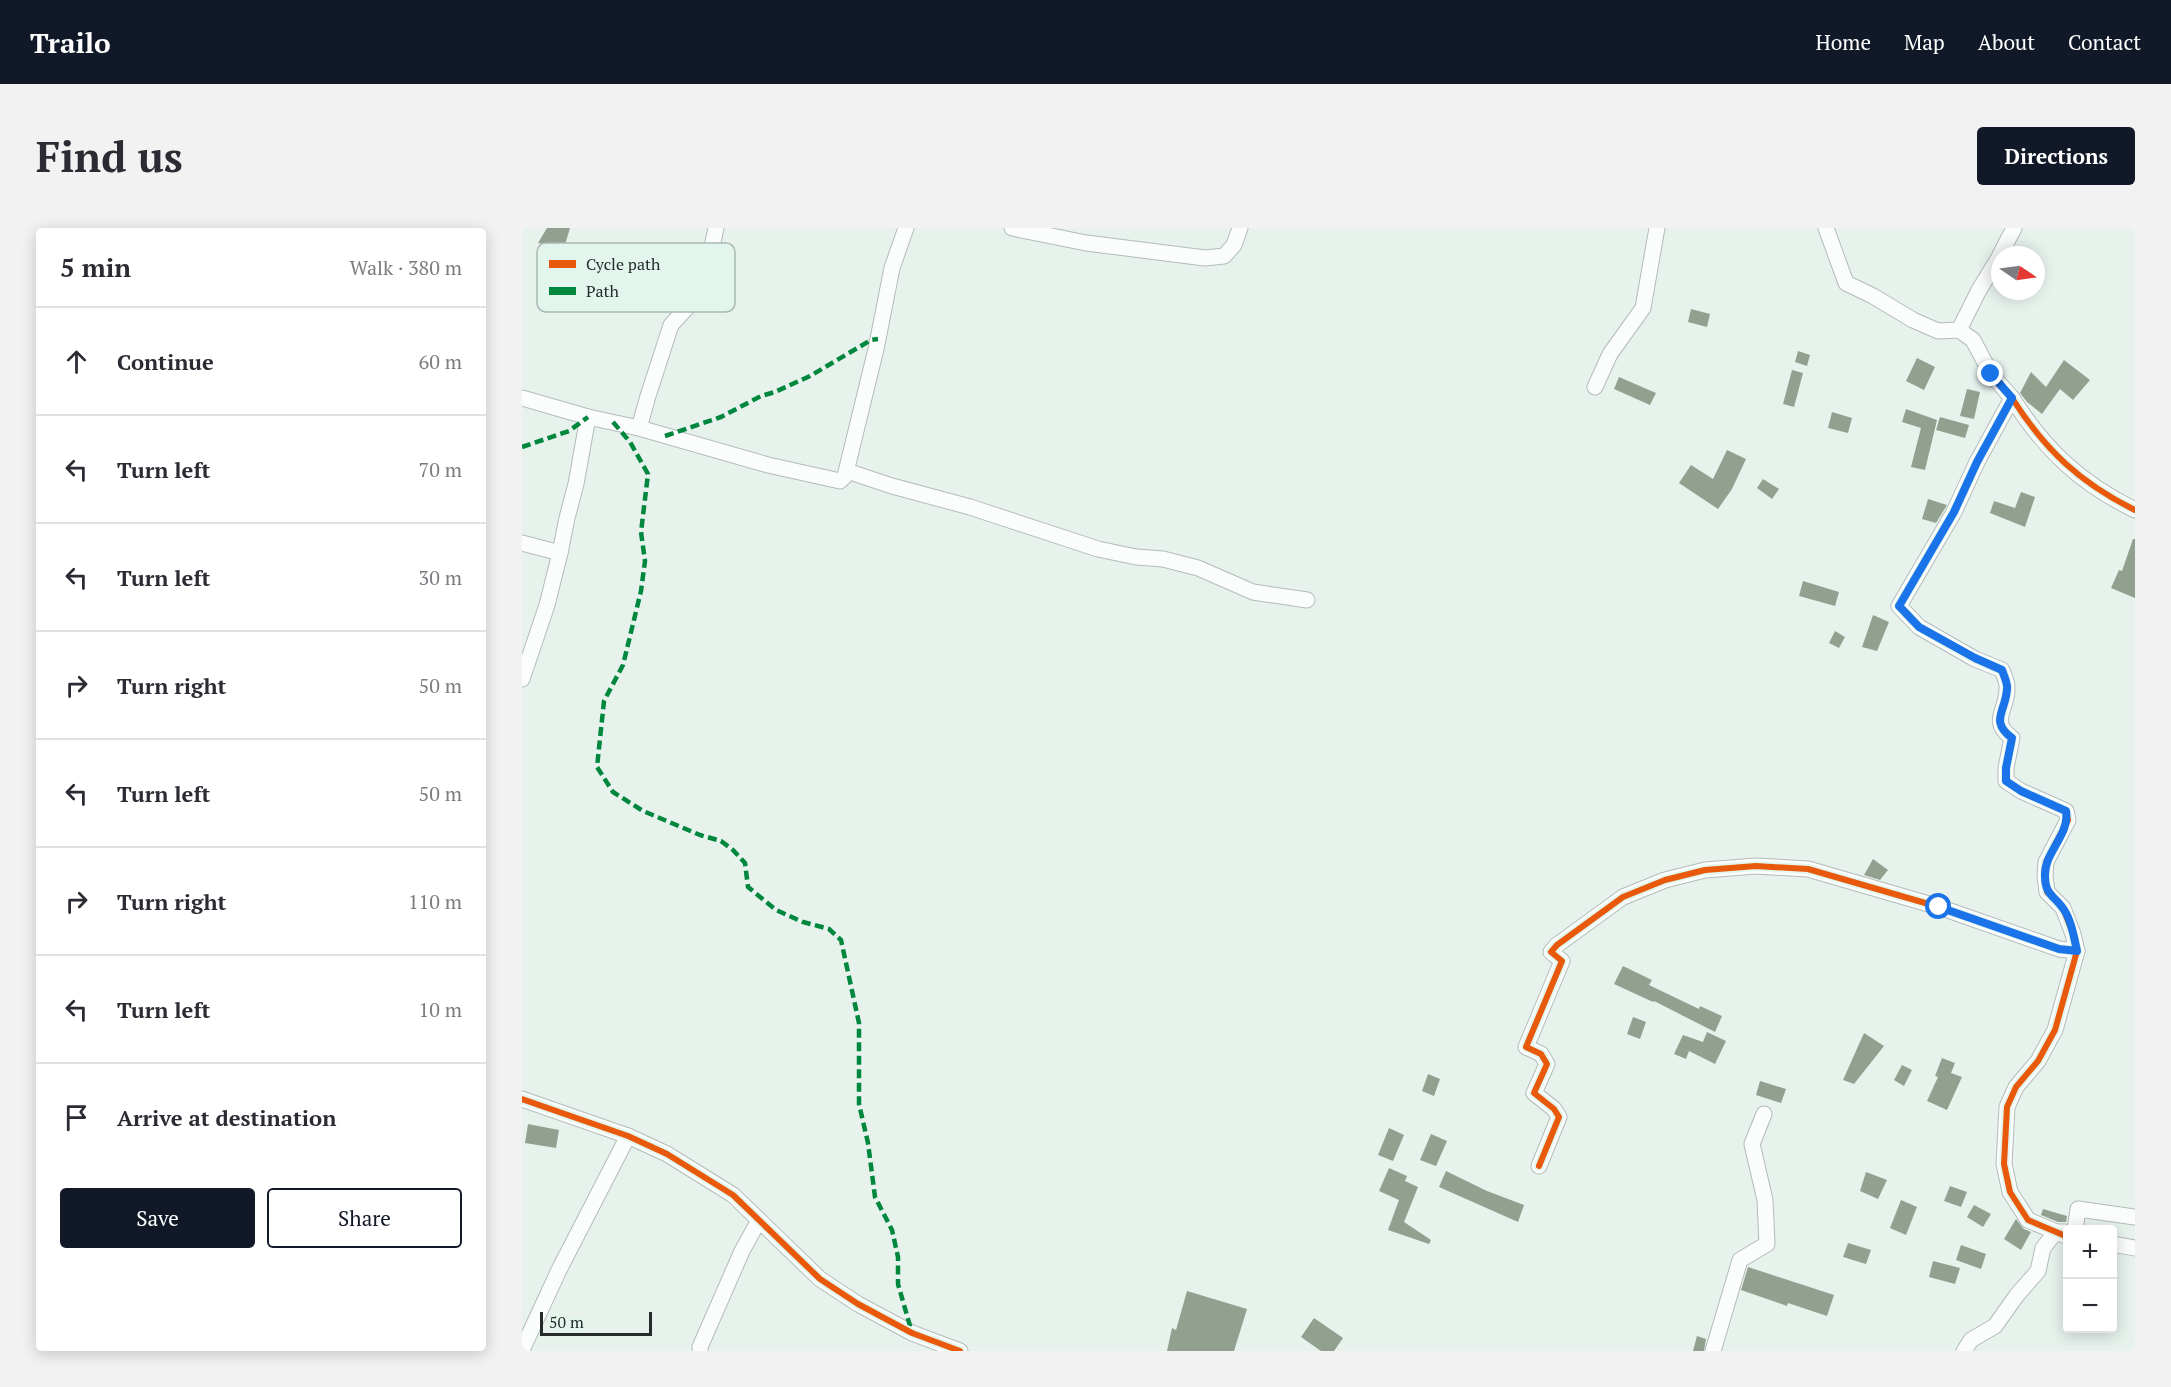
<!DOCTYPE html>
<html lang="en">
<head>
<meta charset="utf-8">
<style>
  :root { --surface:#fff; --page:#f2f2f3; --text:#2b2b33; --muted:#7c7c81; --line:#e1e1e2; --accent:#111827 }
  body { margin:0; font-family:"PT Serif",serif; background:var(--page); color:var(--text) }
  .controls { position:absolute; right:18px; bottom:18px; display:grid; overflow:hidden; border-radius:6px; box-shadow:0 3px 15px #0003 }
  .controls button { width:54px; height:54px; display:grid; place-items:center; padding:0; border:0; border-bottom:2px solid var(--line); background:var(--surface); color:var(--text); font:30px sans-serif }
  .compass { position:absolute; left:1469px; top:18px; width:54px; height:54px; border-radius:50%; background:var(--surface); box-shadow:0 3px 15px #0003; rotate:103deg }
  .scale { position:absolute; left:18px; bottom:15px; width:112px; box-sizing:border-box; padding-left:6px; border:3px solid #242b28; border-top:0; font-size:16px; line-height:21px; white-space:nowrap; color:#242b28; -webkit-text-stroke:4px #e3f6ed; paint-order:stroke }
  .stop { position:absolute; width:18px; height:18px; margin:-14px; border:4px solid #1a73e8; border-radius:50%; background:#fff }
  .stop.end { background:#1a73e8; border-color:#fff; box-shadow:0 2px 6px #0008 }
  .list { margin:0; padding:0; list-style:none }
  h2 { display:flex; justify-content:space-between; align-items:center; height:78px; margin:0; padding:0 24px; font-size:26px }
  h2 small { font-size:20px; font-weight:400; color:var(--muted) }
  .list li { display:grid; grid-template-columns:39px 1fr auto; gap:18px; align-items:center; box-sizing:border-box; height:108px; padding:0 24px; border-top:2px solid var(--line) }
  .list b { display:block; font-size:22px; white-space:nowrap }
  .list em { font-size:20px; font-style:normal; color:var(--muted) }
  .actions { display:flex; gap:12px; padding:18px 24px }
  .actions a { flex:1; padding:14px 0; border:2px solid var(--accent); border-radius:6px; text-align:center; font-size:21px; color:var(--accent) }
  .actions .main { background:var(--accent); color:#fff }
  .icon { flex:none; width:33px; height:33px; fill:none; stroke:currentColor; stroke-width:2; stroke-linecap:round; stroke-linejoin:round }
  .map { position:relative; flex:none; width:1613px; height:1123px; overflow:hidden; border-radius:6px }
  header { display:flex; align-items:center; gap:36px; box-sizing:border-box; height:84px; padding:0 30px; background:var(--accent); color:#fff }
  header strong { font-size:28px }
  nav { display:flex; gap:33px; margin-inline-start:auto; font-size:21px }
  .intro { display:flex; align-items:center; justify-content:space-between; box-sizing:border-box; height:144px; padding:0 36px }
  h1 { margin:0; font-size:42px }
  .button { padding:15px 27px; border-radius:6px; background:var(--accent); color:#fff; font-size:21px; font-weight:700 }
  main { display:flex; gap:36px; padding:0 36px }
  aside { flex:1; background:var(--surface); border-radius:6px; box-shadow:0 3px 15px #0003 }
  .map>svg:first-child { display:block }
</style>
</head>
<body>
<header>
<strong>Trailo</strong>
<nav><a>Home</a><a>Map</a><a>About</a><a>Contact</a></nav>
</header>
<div class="intro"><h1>Find us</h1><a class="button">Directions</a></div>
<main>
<aside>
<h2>5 min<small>Walk · 380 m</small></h2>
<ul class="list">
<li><svg class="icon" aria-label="ahead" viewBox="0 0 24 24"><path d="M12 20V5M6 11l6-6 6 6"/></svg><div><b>Continue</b></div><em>60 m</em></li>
<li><svg class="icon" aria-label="left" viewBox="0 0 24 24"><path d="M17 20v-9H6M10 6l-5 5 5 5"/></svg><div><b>Turn left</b></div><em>70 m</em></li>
<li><svg class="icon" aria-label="left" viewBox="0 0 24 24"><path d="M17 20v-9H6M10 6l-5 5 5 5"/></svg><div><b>Turn left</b></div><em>30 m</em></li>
<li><svg class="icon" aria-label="right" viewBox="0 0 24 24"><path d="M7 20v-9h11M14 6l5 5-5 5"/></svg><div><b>Turn right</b></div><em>50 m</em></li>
<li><svg class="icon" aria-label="left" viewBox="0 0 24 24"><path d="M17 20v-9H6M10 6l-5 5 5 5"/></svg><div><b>Turn left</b></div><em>50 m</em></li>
<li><svg class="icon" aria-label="right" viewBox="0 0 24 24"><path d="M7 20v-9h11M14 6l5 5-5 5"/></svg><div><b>Turn right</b></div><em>110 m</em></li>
<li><svg class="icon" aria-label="left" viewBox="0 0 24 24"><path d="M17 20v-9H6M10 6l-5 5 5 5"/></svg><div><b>Turn left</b></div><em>10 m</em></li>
<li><svg class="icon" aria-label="arrive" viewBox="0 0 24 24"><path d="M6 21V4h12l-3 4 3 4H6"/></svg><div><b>Arrive at destination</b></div></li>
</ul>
<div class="actions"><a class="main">Save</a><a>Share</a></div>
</aside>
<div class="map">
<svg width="1613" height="1123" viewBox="0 0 1613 1123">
  <rect width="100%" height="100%" fill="#e7f2ed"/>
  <g fill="#92a090">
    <polygon points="25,0 48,0 42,20 16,15"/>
    <polygon points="1169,81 1188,86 1185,99 1166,94"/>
    <polygon points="1276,123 1288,127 1285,138 1273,134"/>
    <polygon points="1395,130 1413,139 1402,162 1384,153"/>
    <polygon points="1542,132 1568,152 1551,172 1538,161 1520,186 1505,174 1498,165 1509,144 1524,159"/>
    <polygon points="1270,142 1281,145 1272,179 1261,176"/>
    <polygon points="1097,149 1134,165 1128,177 1092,161"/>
    <polygon points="1445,161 1458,164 1452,191 1438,188"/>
    <polygon points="1384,181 1415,192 1403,242 1389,239 1399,200 1380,194"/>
    <polygon points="1310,184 1330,190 1326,205 1306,200"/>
    <polygon points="1418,189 1447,197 1443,210 1414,202"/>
    <polygon points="1205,222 1224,231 1210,261 1196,281 1157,255 1169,237 1191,251"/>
    <polygon points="1241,251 1257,261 1250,271 1235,260"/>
    <polygon points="1499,264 1513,269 1503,299 1468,285 1472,273 1493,280"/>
    <polygon points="1406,271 1425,277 1414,295 1400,291"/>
    <polygon points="1611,311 1613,311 1613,370 1589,360 1597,342 1600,343"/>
    <polygon points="1281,353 1317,364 1313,378 1277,368"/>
    <polygon points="1351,387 1367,394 1355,423 1340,419"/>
    <polygon points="1313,403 1323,409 1317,420 1307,415"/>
    <polygon points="1351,631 1366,642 1358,652 1342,647"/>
    <polygon points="1101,738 1130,752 1127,757 1177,781 1178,778 1200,788 1193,804 1132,773 1131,774 1092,756"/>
    <polygon points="1111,789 1124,794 1118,811 1105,806"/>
    <polygon points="1185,804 1204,813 1193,836 1167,823 1164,831 1152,826 1161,807 1181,814"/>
    <polygon points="1342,805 1362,818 1332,856 1321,852"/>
    <polygon points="1420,830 1433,835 1429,845 1440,849 1425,882 1405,873 1416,849 1413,848"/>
    <polygon points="1380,837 1390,842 1382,858 1372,852"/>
    <polygon points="906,846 918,851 912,868 900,863"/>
    <polygon points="1238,853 1264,861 1259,875 1234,867"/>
    <polygon points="6,896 37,902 34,920 3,915"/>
    <polygon points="867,900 882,907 871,933 856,927"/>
    <polygon points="909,906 925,913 914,938 898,932"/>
    <polygon points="867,940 885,948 883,953 896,959 882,994 909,1012 907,1016 866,1002 877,972 857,963"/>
    <polygon points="924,943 965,963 1002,977 996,994 917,959"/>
    <polygon points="1344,944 1365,952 1356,971 1338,963"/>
    <polygon points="1428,958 1445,964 1439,979 1422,973"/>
    <polygon points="1379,972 1395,979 1384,1007 1368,1000"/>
    <polygon points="1452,977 1469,986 1461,999 1445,989"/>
    <polygon points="1521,981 1545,988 1544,994 1536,994 1519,987"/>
    <polygon points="1494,991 1502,1001 1509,1004 1499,1022 1482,1011"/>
    <polygon points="1326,1015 1349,1022 1344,1036 1321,1029"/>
    <polygon points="1439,1017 1464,1026 1459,1041 1434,1032"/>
    <polygon points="1411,1033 1438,1040 1433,1056 1407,1049"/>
    <polygon points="1226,1039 1312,1067 1305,1088 1266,1075 1265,1078 1219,1062"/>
    <polygon points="665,1063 725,1081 712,1123 645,1123 650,1100 654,1102"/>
    <polygon points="792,1090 821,1110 812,1123 799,1123 779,1109"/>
    <polygon points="1175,1108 1184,1111 1182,1123 1171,1123"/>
  </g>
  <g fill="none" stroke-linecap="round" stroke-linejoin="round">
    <defs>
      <g id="street">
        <polyline points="490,0 564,15 683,30 702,28 712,17 718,0"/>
        <polyline points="1304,0 1324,55 1351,68 1391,92 1416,103 1437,102 1457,62 1478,28"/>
        <polyline points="1478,27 1492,0"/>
        <polyline points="1437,102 1451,112 1469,146 1490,170"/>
        <polyline points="1073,159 1088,126 1121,80 1135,0"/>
        <polyline points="0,170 66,189 117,200 126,168 149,97 172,72 182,58 194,0"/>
        <polyline points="117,200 246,237 318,253 323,248 354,121 370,40 384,0"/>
        <polyline points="325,243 370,258 448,279 576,321 614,329 641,331 676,340 731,364 785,372"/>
        <polyline points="0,315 38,325"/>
        <polyline points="0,451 25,377 38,325 45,290 54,256 66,189"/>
        <polyline points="0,871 106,908 145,926 211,967 298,1051 336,1076 390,1105 438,1123"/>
        <polyline points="1017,938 1037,889 1032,881 1012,865 1025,836 1019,826 1004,819 1040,733 1029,724 1035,717 1101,669 1143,652 1183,642 1234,638 1286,641 1417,679 1537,721 1555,723"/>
        <polyline points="1553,1002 1556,981 1613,989"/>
        <path d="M1546,1009L1506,992L1488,964L1482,936L1485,879L1494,859L1516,833L1533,802L1555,723L1551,706L1541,680L1525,664L1523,648L1524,634L1546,592L1544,583L1499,563L1484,553V540L1490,510C1467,493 1485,483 1485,461C1486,455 1482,448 1480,442L1453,431L1397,399L1377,378L1432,284L1455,234L1490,170C1523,222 1558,255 1613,282"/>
        <polyline points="1590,1016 1613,1020"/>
        <polyline points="0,1122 37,1042 106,908"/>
        <polyline points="178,1123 178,1119 220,1023 237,992"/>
        <polyline points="1191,1123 1218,1032 1245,1016 1243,972 1230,916 1242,886"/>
        <polyline points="1442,1123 1449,1112 1473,1098 1495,1067 1516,1043 1521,1020 1534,1004 1543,1004"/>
      </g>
    </defs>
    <use href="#street" stroke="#b3bcb8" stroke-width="17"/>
    <use href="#street" stroke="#fbfdfc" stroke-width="15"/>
    <g stroke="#00873e" stroke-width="4.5" stroke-dasharray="9 4.5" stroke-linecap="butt">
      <polyline points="91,194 108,214 126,246 119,304 123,333 119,363 101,437 82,473 75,539 91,564 121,583 178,607 199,613 211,622 223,635 226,659 254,682 281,694 307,701 319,712 337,795 337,876 346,915 353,969 370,1002 376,1029 376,1056 390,1105"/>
      <polyline points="143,208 199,189 239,168 253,164 288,148 349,112 356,111"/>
      <polyline points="0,219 47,203 66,189"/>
    </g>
    <defs>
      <g id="cycleway">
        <polyline points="0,871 106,908 145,926 211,967 298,1051 336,1076 390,1105 438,1123"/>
        <polyline points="1017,938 1037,889 1032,881 1012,865 1025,836 1019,826 1004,819 1040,733 1029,724 1035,717 1101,669 1143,652 1183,642 1234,638 1286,641 1417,679 1537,721 1555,723"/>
        <path d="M1546,1009L1506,992L1488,964L1482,936L1485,879L1494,859L1516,833L1533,802L1555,723L1551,706L1541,680L1525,664L1523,648L1524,634L1546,592L1544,583L1499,563L1484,553V540L1490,510C1467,493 1485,483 1485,461C1486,455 1482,448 1480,442L1453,431L1397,399L1377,378L1432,284L1455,234L1490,170C1523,222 1558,255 1613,282"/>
      </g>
    </defs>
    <use href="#cycleway" stroke="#e3f6ed" stroke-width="10"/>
    <use href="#cycleway" stroke="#e8590c" stroke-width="6"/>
  </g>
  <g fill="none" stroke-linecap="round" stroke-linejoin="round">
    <path stroke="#1a73e8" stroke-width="8" d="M1417,679L1537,721L1555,723C1552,709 1549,690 1540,679C1531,667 1523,666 1523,648C1522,624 1548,607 1544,583L1499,563L1484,553V540L1490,510C1467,493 1484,483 1485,461C1486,456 1482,448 1480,442L1453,430L1397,399L1377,378L1432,284L1455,234L1490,170L1469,146"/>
  </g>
  <rect x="15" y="15" width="198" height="69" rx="9" fill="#e3f6ed" stroke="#aab9b2" stroke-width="1.5"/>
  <rect x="27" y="32" width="27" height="8" fill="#e8590c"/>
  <rect x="27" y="59" width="27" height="8" fill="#00873e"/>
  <g font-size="16" fill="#242b28">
    <text x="64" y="42">Cycle path</text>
    <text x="64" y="69">Path</text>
  </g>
</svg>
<div class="controls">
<button>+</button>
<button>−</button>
</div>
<svg class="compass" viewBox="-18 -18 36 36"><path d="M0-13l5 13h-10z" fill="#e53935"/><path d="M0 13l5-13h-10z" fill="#7c7c81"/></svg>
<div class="scale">50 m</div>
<div class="stop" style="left:1417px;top:679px"></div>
<div class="stop end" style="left:1469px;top:146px"></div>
</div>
</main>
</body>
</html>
